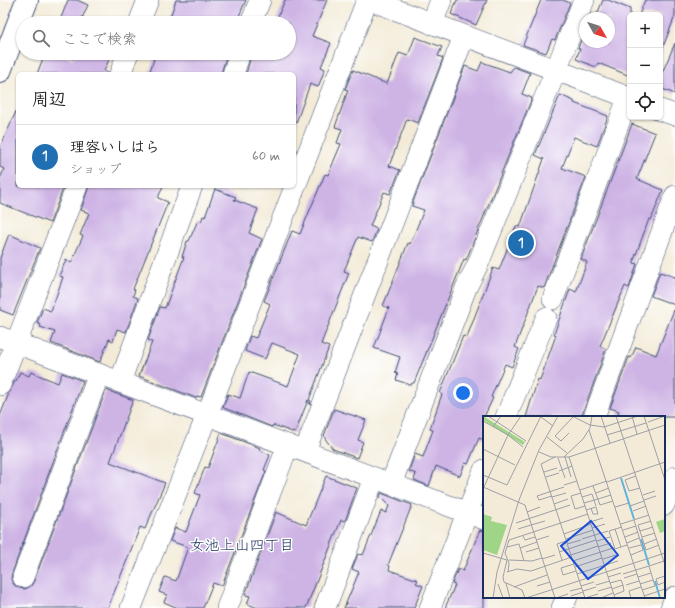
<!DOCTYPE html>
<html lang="ja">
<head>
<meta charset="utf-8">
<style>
  :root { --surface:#fff; --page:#f6f6f6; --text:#222; --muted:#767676; --line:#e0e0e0; --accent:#1f6fb2 }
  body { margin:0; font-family:Mynerve,"Klee One",sans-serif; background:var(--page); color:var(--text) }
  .controls { position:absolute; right:12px; top:12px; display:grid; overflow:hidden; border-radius:6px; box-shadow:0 1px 3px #0004 }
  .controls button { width:36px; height:36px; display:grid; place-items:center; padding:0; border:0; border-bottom:1px solid var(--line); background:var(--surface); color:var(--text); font:20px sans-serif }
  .compass { position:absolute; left:579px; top:12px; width:36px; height:36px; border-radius:50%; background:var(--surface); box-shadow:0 1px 3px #0004; rotate:129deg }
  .you { position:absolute; left:463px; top:393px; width:14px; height:14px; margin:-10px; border:3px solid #fff; border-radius:50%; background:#1a73e8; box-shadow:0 0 0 6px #1a73e833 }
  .badge { display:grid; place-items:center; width:26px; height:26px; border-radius:50%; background:var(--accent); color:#fff; font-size:13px; font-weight:700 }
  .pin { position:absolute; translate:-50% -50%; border:2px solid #fff; box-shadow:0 1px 4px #0006 }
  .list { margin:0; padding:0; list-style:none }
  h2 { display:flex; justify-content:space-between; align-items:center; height:52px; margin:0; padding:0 16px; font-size:17px }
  h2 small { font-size:13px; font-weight:400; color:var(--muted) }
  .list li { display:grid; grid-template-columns:26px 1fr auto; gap:12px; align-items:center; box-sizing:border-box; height:64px; padding:0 16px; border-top:1px solid var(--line) }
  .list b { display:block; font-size:15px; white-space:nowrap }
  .list p { margin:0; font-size:13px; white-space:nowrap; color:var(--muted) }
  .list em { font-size:13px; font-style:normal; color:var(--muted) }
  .icon { flex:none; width:22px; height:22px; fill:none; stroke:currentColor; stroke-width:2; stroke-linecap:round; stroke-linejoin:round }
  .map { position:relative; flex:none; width:675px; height:608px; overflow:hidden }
  .search { position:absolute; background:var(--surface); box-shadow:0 1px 3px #0004; left:16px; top:16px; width:280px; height:44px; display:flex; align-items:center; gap:10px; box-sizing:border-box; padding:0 14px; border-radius:22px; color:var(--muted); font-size:15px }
  .panel { position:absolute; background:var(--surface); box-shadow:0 1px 3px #0004; left:16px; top:72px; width:280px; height:116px; border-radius:6px }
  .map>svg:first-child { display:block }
</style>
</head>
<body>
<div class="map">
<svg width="675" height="608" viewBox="0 0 675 608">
  <rect width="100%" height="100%" fill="#fff"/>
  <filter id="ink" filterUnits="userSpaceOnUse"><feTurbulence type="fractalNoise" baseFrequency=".025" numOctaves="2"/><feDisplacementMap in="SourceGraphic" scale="8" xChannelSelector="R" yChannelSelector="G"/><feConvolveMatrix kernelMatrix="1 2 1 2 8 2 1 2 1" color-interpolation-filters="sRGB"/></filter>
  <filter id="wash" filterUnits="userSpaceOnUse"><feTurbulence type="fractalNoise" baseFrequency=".012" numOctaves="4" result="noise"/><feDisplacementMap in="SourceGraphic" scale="16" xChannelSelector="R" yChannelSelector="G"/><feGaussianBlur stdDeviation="0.9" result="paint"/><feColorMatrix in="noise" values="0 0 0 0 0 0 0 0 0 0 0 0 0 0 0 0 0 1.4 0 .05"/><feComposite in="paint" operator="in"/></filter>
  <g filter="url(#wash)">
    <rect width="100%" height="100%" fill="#f3ebd7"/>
    <g id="blocks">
      <g fill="#ceb4e5">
        <polygon points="68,0 77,0 88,5 80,23 59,23"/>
        <polygon points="176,0 246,0 236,23 168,23"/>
        <polygon points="285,0 327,0 312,36 331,43 321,67 325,69 318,87 310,84 296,123 294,122 294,74 246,74 252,53 289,53 289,23 275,23"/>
        <polygon points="457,0 487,0 476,25 451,14"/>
        <polygon points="541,0 563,0 570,3 555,40 552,39 546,53 523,45"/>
        <polygon points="603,0 608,0 630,9 630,76 598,63 596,67 576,59 580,49 578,48 585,30 585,42 609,42 609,18 590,18 591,15 596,17"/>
        <polygon points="645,0 675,0 675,16 661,52 660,15 639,15"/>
        <polygon points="415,37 442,47 438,56 443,58 418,123 407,119 389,166 400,170 390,194 384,192 370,226 377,229 372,242 358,237 344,271 349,273 321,344 329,347 309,400 311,401 310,405 308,400 295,433 273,425 272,427 224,408 223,407 228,394 240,398 249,372 288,386 300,354 272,343 265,359 245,351 250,336 256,338 270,304 264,301 292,231 300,234 325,174 328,175 341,144 337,143 342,129 335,127 348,90 345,89 353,70 387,84 399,53 408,56"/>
        <polygon points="675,43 675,94 660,88 660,78"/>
        <polygon points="45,53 58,53 73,59 75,53 112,53 104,71 108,73 108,74 37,74"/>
        <polygon points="156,53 227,53 221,74 149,74"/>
        <polygon points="482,62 510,72 514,67 530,73 522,94 532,98 485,213 466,260 464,259 414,383 412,383 411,385 396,380 398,374 395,373 400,357 374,348 389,308 383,306 408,243 410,244 424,210 412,206 413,202 465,66 478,71"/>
        <polygon points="560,95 574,101 574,103 608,116 597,146 574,137 562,168 586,177 544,288 538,286 515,347 519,349 512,367 505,364 491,397 493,398 484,417 484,440 479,438 468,464 465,463 460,476 436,466 429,486 414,480 416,474 409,471 415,454 423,457 433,430 430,429 442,394 440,393 463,336 467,337 493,268 499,270 516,226 520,227 544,159 535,155"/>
        <polygon points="18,107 18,186 64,186 50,223 0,203 0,179 4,169 0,167 0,148"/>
        <polygon points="632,124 655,133 637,179 663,190 651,220 649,219 634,260 634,263 637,264 629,288 625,286 600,346 606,349 582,415 582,417 526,417 538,379 540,380 556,335 554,334 570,289 576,292 587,262 581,259"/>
        <polygon points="89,186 163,186 158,198 168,202 133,289 135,290 133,296 138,298 126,332 117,329 113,341 109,339 100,362 51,343 55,332 40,327 41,325 37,323 43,308 51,311 63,277 59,276 66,260 71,263 83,236 80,235 89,213 81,210"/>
        <polygon points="215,189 236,197 234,200 258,209 249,233 262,239 201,397 197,396 196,398 139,376 152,342 148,340 160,307 165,308 184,257 182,257 187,241 189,241 198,220 201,222 203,216 205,217"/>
        <polygon points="9,234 40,248 13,315 0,310 0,258"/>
        <polygon points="660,272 675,277 675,305 651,296"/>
        <polygon points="674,310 675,310 675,417 617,417 619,411 610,408 629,357 631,358 636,347 656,355"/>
        <polygon points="20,372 29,376 31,372 58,383 62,373 83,381 12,573 11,579 14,585 19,588 25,589 31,586 34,581 106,390 133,400 110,462 165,483 145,529 140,527 108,608 0,608 0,416 9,393 15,381 16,381"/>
        <polygon points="334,409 366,420 358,440 363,442 357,458 333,449 326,440 324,436"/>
        <polygon points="221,433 260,448 259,450 270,455 264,470 266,471 222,586 213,583 203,608 178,608 164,602 167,595 159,592 165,577 176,581 188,547 170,541 175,528 186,532 200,495 195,493 205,467 208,468"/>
        <polygon points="326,476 357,488 345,521 341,520 306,608 258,608 247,604 250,596 245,595 276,512 306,525"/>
        <polygon points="381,493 412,505 388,565 390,566 389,570 418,580 416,583 423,586 414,608 344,608 359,572 352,569 358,554 363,555 381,511 386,513 389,506 380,497"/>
        <polygon points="480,530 484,531 484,608 445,608 455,585 452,584 458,569 463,571"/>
      </g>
    </g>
  </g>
  <g filter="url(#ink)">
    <use href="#blocks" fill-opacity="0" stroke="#3b4b70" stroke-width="1"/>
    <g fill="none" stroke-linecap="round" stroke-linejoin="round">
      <defs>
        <g id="minor">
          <polyline points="370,0 630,98"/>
          <polyline points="139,23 148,0"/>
          <polyline points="251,23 260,0"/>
          <polyline points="432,24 441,0"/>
          <polyline points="120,74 128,53"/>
          <polyline points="233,74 240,53"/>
          <polyline points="660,110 675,115"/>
          <polyline points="553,299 628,98"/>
          <polyline points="0,337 484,519"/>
          <polyline points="120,382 192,186"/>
          <polyline points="0,385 77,186"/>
          <polyline points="506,417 546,318"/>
          <polyline points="594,417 675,196"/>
          <polyline points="305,451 464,36"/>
          <polyline points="391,484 466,288 478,264 584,0"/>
          <polyline points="664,505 675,477"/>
          <polyline points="23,577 99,374"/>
          <polyline points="131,608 207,415 367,0"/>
          <polyline points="227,608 288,445"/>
          <polyline points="325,608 374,478"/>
          <polyline points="430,608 484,470"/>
          <polyline points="562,608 567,597"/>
          <polyline points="671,608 675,597"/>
        </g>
        <polyline id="tertiary" points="0,71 27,0"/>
      </defs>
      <use href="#minor" stroke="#3b4b70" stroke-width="22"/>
      <use href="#tertiary" stroke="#3b4b70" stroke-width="24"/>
      <use href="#minor" stroke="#fff" stroke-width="21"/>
      <use href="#tertiary" stroke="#fff" stroke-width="22"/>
    </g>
  </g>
  <g text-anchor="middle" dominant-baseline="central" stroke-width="3" stroke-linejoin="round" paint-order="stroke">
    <g font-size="15" fill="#1b2f5e" stroke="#fff">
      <text x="242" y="546">女池上山四丁目</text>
    </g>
  </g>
  <g transform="translate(483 416)">
    <rect width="182" height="182" fill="#f3ebd7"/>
    <path d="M0,98L9,101L8,105L24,109L14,139L0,134ZM182,103V115L177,117L173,106Z" fill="#9fd586"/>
    <path d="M0,0L42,26L40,29L0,4Z" fill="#9fd586"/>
    <path fill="none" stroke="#62b4de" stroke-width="2" d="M138,62L151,103M158,123L166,149M172,165L177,182"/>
    <path fill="none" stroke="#9da0a7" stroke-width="1" d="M5,0L43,25M89,0L107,9L121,11L155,0M118,0L127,27M133,0L182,149M149,0L154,18M161,0L182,64M58,1L70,10M0,5L25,19L40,31M165,6L182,0M10,11L18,0M106,14L162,182M86,17L78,25L72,20L90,1M124,19L163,7M64,21L84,37M0,33L32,49M56,36L68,41H86L182,9M72,41L58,48L102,182M81,41L100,23L107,12L109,0M82,41L88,61M86,41L132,182M75,42L82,62M76,55L89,50M61,56L74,52M0,59L24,69L58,0M153,60L142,64L144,69L146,75L157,72M63,61L76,57M124,66L182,46M81,69L94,65M110,70L117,89L130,85M0,71L42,89L72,182M0,73L25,19L38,0M97,74L124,65M98,77L88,80L92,93L102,90M113,77L126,72M160,79L172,75M69,80L56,84L54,80L81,71M69,81L83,77M99,81L109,78L113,90M115,83L128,79M161,84L173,80M101,87L115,83M71,88L85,83M147,90L161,85M132,91L146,87M103,94L113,91L115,98H110L108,92M150,95L163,90M44,96L57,91M168,105L155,109L163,134L176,129M107,106L120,102M33,107L87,89M138,108L166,99M48,109L62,105M139,111L126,115L132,133L144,129M109,112L122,108M35,113L48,109M132,113L138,131M140,114L153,110M157,115L170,111M81,118L108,108M40,120L42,124L52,121M142,121L155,116M159,121L172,117M83,123L110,114M99,123L125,115M53,124L66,120M114,125L127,121M144,127L156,122M84,128L98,124M161,128L174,123M24,131L36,128L41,145M115,131L128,127M37,132L54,126M146,132L158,129M43,136L56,132M76,136L113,124M0,137L24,144L20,161L21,166L39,174L42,182M88,139L115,130M148,139L160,134L151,104M59,143L72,139M120,143L133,139M26,144L49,145L59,142M79,144L74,128L83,125M90,145L130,132M91,148L78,152L80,159L93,155M166,150L181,145M92,151L119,142M24,156L34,153L48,155L89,141M25,156L26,147L22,137L26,124L105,98M94,158L135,145M140,158L166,150L172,170L159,174M182,160L173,163L175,169L182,166M125,161L138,157M155,161L168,157M141,162L154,158M23,167L27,182M127,167L138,164L140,169L129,173M15,168L20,182M157,168L170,164M113,169L127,165M143,169L156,165M54,170L67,166M98,170L111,166M31,171L64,159M87,175L99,172M100,175L113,171M115,175L129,171M131,179L141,175L140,169M88,180L100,176M161,180L182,173M10,182L14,156L36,84L56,34L75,0M43,182L182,137M73,182L85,178M102,182L115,178M118,182L130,177M148,182L146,175L158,171"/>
    <path fill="#1d4ed8" fill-opacity="0.15" stroke="#1d4ed8" stroke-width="2" d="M108,105L135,139L105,163L78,130Z"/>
    <rect width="182" height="182" fill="none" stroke="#1b2f5e" stroke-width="2"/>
  </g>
</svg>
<div class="controls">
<button>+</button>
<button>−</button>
<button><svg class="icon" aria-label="locate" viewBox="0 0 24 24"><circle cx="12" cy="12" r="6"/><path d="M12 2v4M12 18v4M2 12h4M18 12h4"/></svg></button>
</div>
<svg class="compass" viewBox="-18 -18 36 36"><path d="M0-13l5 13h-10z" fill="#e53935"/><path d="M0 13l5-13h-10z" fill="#767676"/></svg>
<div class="you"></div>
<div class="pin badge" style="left:521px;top:243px">1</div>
<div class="search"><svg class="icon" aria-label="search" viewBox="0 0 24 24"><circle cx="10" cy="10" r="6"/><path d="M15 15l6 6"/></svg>ここで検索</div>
<section class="panel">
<h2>周辺<small></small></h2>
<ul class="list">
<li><span class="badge">1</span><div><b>理容いしはら</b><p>ショップ</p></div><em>60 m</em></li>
</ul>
</section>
</div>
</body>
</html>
